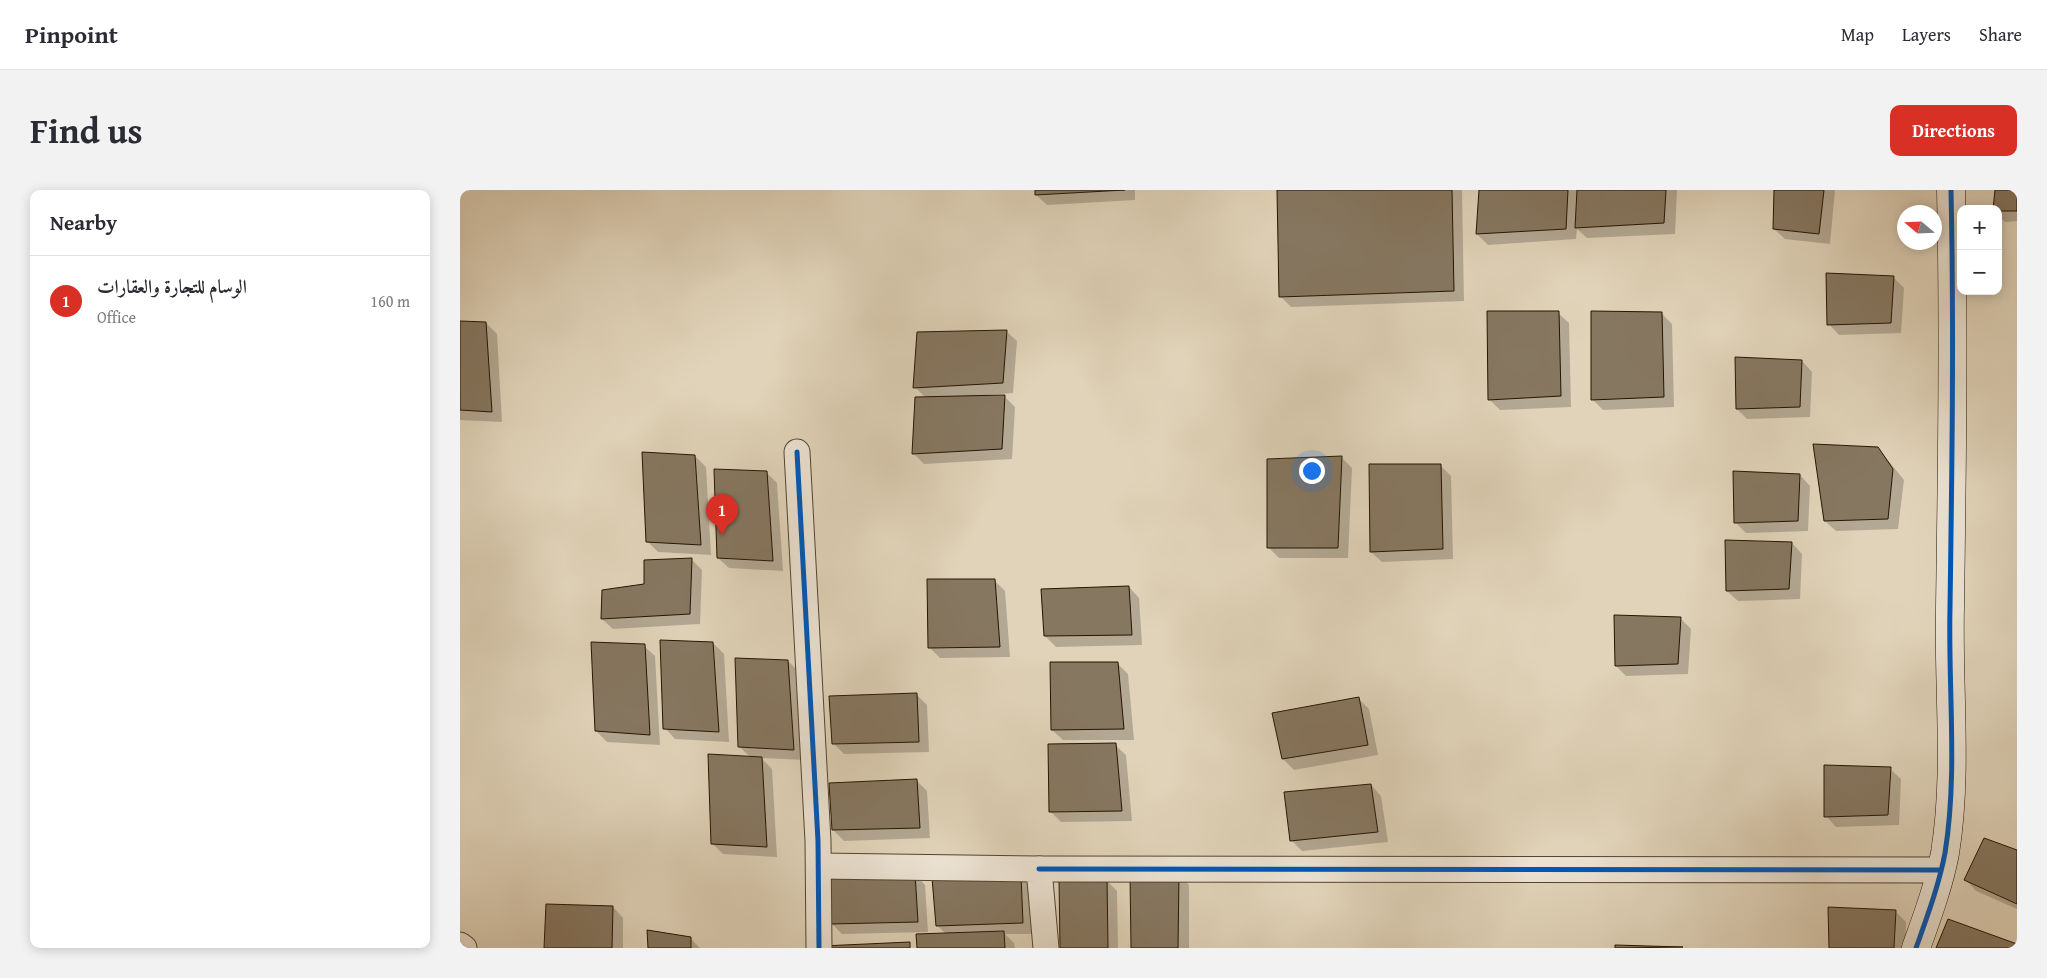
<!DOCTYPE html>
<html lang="en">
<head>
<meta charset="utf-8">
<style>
  :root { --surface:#fff; --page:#f2f2f3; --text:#2b2b33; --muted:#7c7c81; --line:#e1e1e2; --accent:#d93025 }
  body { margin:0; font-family:"Gentium Book Plus",Amiri,serif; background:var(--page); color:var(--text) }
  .controls { position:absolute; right:15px; top:15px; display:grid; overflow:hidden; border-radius:10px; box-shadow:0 2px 12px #0003 }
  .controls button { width:45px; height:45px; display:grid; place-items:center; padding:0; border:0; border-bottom:1px solid var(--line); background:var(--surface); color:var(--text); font:25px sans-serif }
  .compass { position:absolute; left:1437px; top:15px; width:45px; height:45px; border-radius:50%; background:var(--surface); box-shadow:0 2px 12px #0003; rotate:289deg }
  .you { position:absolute; left:851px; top:280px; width:18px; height:18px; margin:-12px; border:4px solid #fff; border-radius:50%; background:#1a73e8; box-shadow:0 0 0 8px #1a73e833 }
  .badge { display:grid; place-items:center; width:32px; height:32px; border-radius:50%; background:var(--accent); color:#fff; font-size:16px; font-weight:700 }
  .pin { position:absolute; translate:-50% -41px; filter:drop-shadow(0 1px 2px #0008) }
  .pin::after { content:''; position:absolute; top:26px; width:18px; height:15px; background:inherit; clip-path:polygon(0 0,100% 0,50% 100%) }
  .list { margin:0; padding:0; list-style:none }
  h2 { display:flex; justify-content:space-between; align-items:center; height:65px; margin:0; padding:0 20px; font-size:21px }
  h2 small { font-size:16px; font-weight:400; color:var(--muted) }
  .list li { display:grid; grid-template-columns:32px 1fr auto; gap:15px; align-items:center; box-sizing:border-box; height:90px; padding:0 20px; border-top:1px solid var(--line) }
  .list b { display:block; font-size:19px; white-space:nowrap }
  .list p { margin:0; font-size:16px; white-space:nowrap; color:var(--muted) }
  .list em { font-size:16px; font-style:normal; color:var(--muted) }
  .map { position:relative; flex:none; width:1557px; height:758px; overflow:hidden; border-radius:10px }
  header { display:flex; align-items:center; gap:30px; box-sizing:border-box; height:70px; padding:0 25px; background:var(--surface); border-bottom:1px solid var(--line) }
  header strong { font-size:24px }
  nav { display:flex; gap:28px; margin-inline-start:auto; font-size:18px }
  .intro { display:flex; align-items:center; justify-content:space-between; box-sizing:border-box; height:120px; padding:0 30px }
  h1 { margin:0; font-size:35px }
  .button { padding:12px 22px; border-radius:10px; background:var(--accent); color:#fff; font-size:18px; font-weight:700 }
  main { display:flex; gap:30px; padding:0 30px }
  aside { flex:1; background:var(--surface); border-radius:10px; box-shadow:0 2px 12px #0003 }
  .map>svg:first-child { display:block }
</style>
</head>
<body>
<header>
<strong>Pinpoint</strong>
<nav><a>Map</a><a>Layers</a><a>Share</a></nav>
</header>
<div class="intro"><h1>Find us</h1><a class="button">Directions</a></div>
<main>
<aside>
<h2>Nearby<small></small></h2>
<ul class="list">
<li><span class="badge">1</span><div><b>الوسام للتجارة والعقارات</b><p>Office</p></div><em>160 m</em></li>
</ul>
</aside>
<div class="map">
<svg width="1557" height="758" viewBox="0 0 1557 758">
  <rect width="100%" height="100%" fill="#e0d3b9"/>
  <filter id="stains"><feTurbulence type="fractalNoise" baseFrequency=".004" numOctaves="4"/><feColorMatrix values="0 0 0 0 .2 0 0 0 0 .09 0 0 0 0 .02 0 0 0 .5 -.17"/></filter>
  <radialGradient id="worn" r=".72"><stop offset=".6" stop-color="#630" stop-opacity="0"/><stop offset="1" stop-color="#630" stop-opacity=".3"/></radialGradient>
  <g fill="#0003">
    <polygon points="577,0 675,0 675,10 587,15 576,5"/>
    <polygon points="818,0 1002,0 1004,111 831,117 820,106"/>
    <polygon points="1020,0 1217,0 1215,44 1127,48 1117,39 1116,49 1028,55 1017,44"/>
    <polygon points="1315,0 1375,0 1370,54 1325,49 1314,39"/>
    <polygon points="1536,0 1557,0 1557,31 1545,32 1538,25"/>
    <polygon points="1433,87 1444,98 1441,143 1379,145 1369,134"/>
    <polygon points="1098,123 1109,133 1111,217 1040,220 1029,209"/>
    <polygon points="1201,123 1212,134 1214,217 1143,220 1132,209"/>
    <polygon points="0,132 26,133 37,144 42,232 0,230"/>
    <polygon points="546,141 557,151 553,203 527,205 527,207 544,206 555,217 552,269 464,274 453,263 466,208 455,197"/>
    <polygon points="1342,171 1352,182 1350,227 1287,229 1277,219"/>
    <polygon points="1418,258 1444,290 1438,339 1376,341 1365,331"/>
    <polygon points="235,266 246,277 251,365 198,362 187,351"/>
    <polygon points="881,267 892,278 888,368 819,368 809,358"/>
    <polygon points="980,275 991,286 993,369 922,372 911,362"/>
    <polygon points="306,282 317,293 323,381 269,378 258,368"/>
    <polygon points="1340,285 1350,296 1348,341 1286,343 1275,332"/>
    <polygon points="1332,353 1342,364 1340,409 1278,411 1267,401"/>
    <polygon points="231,369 242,380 240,434 153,439 142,429 185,395"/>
    <polygon points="534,390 545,401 550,467 480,468 469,457"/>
    <polygon points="669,397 679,408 682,455 596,457 585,446"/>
    <polygon points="1220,428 1231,439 1228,484 1166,486 1156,476"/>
    <polygon points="253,453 264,464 269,552 215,549 205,538"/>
    <polygon points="184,456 195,466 200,555 147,552 136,541"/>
    <polygon points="328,471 339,482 344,570 301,568 312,579 317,667 263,664 252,653 290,567 280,557"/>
    <polygon points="657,473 668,484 674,550 603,550 592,540"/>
    <polygon points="456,504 467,515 469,562 384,564 373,553"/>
    <polygon points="898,508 909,519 918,565 834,580 823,569 813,524"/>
    <polygon points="655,555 666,565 672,631 601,632 590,621"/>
    <polygon points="1430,579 1441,589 1439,635 1376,637 1366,626"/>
    <polygon points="457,591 467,601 470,648 384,651 373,640"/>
    <polygon points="911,595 921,606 928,652 842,661 831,650"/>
    <polygon points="1557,661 1557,719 1516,701 1506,690"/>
    <polygon points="455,684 465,695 468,742 382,744 371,733"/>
    <polygon points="719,684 729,695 729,758 672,758"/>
    <polygon points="560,686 571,697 573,744 545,744 554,753 555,758 458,758 486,744 477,735"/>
    <polygon points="647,691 657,701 658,758 601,758"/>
    <polygon points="153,717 163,728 163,758 86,758"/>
    <polygon points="1435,721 1446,732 1445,758 1370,758"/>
    <polygon points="230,748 240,758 189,758"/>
    <polygon points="1157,756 1217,758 1157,758"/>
  </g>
  <g fill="#867761" stroke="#251401">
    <polygon points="575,0 665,0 575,5"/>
    <polygon points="817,0 992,0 994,101 819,107"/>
    <polygon points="1019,0 1108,0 1106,39 1016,44"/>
    <polygon points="1117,0 1206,0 1204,33 1115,38"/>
    <polygon points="1314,0 1364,0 1359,44 1313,39"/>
    <polygon points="1535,0 1557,0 1557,21 1538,21 1538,19 1533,19"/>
    <polygon points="1366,83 1434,86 1431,133 1367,135"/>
    <polygon points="1027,121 1099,121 1101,206 1028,210"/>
    <polygon points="1131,121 1202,122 1204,207 1131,210"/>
    <polygon points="0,131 26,132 32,222 0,220"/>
    <polygon points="547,140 543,193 453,198 457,142"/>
    <polygon points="1275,167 1342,170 1340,217 1276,219"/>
    <polygon points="545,205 542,259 452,264 455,207"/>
    <polygon points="1353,254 1418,257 1433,279 1428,329 1364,331"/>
    <polygon points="182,262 235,265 241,355 186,352"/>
    <polygon points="882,266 878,358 807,358 807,269"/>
    <polygon points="909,274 981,274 983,359 910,362"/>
    <polygon points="254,279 307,281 313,371 257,368"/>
    <polygon points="1273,281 1340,284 1338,331 1274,333"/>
    <polygon points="1265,350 1332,352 1329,399 1266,401"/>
    <polygon points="232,368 230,424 141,429 142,400 184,394 184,370"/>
    <polygon points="467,389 535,389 540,457 468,458"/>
    <polygon points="669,396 672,445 584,446 581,399"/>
    <polygon points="1154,425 1221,427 1218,474 1155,476"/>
    <polygon points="200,450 253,452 259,542 203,539"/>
    <polygon points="131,452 185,454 190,545 135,541"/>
    <polygon points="275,468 328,470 334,560 278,557"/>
    <polygon points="590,472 658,472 664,539 591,540"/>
    <polygon points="457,503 459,552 372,554 369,506"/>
    <polygon points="899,507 908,555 822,569 812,523"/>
    <polygon points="656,553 662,621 589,622 588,554"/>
    <polygon points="248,564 302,567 307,657 251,654"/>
    <polygon points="1364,575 1431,577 1428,625 1364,627"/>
    <polygon points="457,589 460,638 372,640 369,593"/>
    <polygon points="911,594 918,642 830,651 824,602"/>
    <polygon points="1524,648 1557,660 1557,714 1504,690"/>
    <polygon points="455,683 458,732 370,734 367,686"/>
    <polygon points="719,683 718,758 671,758 670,684"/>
    <polygon points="561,685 563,733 476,736 472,688"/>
    <polygon points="599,688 647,689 648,758 600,758"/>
    <polygon points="86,714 153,716 152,758 84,758"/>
    <polygon points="1368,717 1436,720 1434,758 1369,758"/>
    <polygon points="1488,729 1557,754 1557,758 1476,758"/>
    <polygon points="187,740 231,747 231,758 188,758"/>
    <polygon points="544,741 545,758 457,758 456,744"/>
    <polygon points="450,752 450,758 362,758 362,756"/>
    <polygon points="1155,755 1223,757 1155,758"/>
  </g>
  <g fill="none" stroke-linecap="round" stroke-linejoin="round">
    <defs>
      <g id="street">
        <polyline points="337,262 358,651 359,758"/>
        <polyline points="359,676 579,679 586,758"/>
        <polyline points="579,679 1480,680"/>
        <polyline points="0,755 4,758"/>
      </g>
      <path id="secondary" d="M1456,758C1467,727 1479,695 1485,663C1498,582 1488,499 1490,418C1492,278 1494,139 1491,0"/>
    </defs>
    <use href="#street" stroke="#54442f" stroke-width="27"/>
    <use href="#secondary" stroke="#251401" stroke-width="29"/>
    <use href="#street" stroke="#ebe2d2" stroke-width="25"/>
    <use href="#secondary" stroke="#ebe2d2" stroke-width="28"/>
    <defs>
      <g id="cycleway">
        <polyline points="337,262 358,651 359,758"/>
        <polyline points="579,679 1480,680"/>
        <path d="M1456,758C1467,727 1479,695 1485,663C1498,582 1488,499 1490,418C1492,278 1494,139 1491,0"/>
      </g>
    </defs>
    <use href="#cycleway" stroke="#ebe2d2" stroke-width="8"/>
    <use href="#cycleway" stroke="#0057b8" stroke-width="5"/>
  </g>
  <rect width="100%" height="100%" filter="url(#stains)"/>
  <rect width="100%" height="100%" fill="url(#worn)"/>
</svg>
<div class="controls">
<button>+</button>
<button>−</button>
</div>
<svg class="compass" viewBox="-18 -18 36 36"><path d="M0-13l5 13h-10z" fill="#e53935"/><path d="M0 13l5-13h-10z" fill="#7c7c81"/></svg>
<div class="you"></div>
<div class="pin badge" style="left:262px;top:345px">1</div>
</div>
</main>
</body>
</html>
